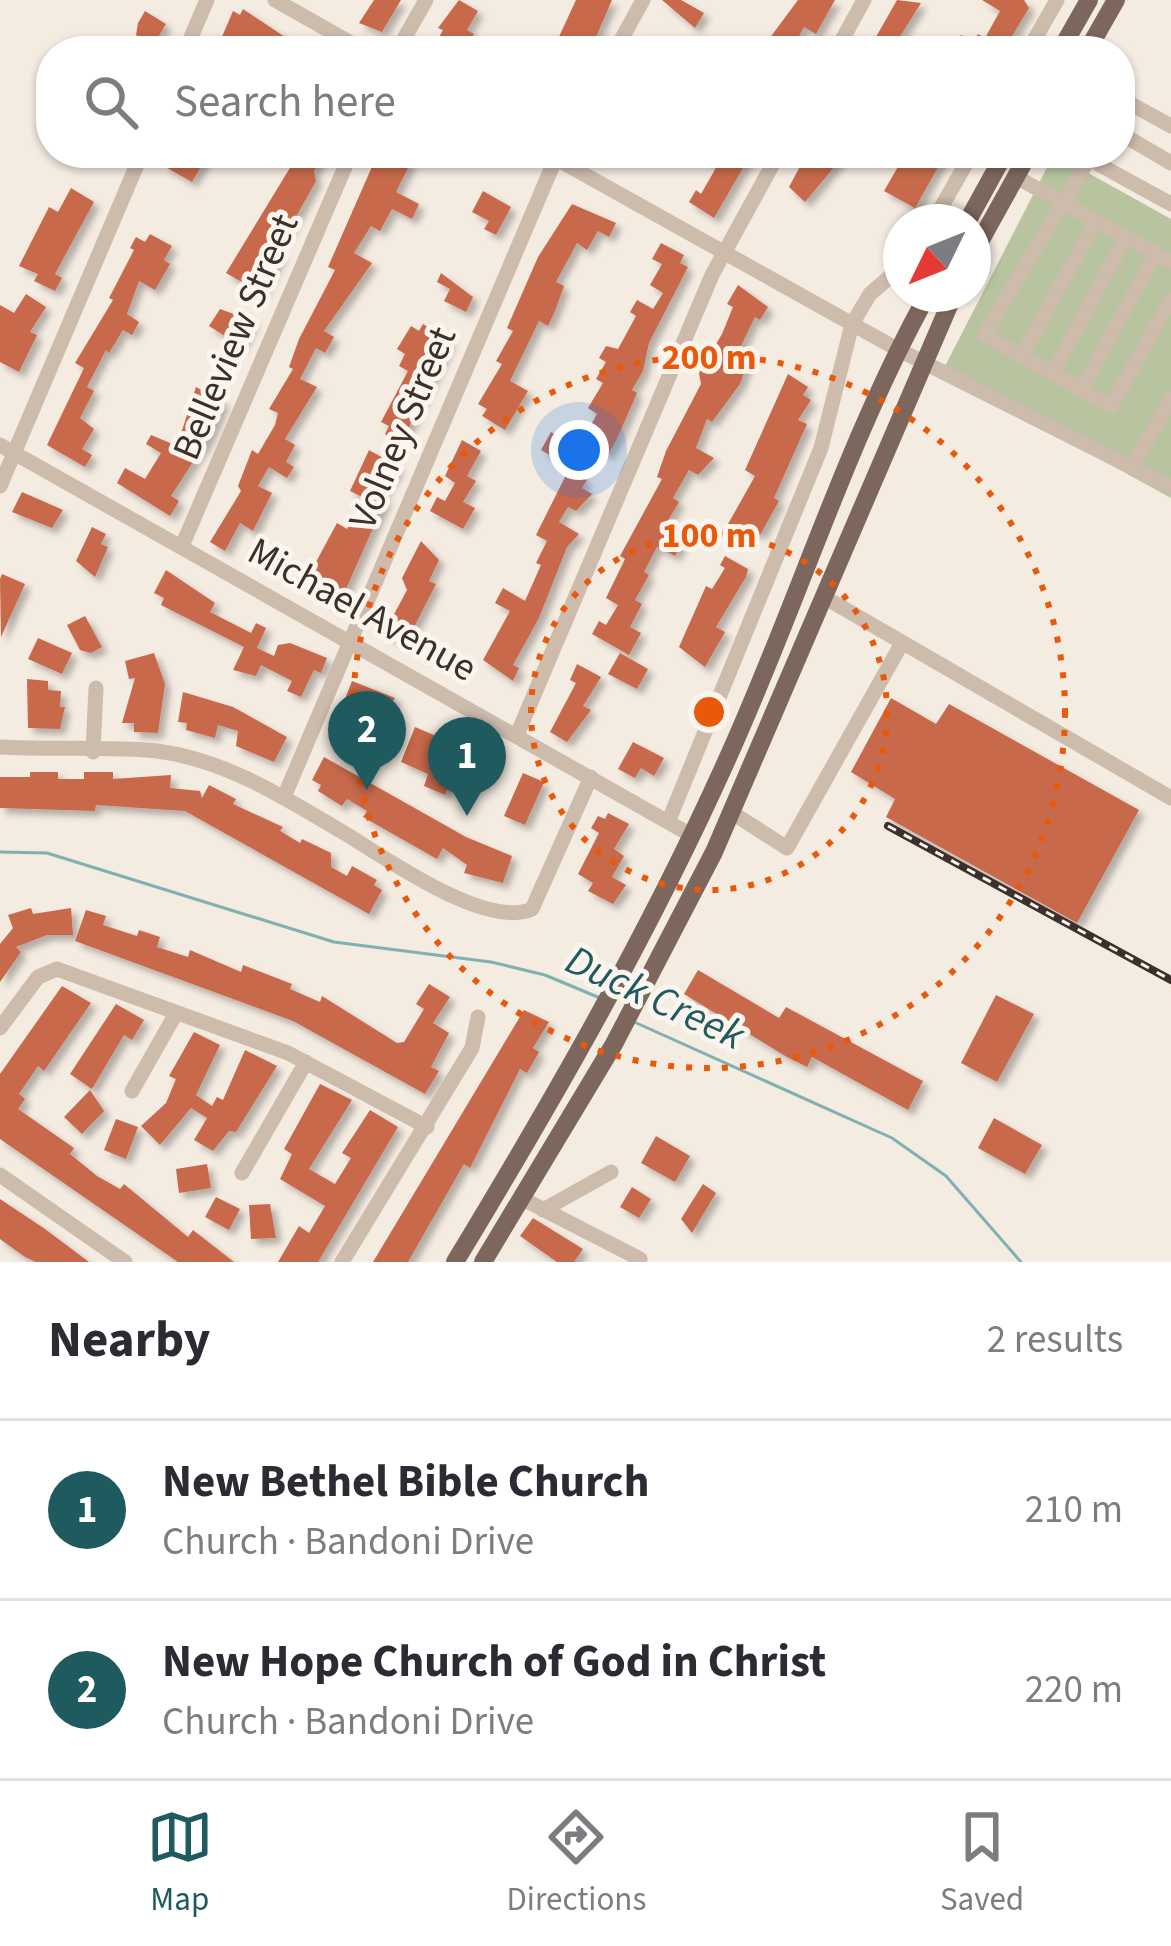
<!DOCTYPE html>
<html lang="en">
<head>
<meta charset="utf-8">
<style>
	:root { --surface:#fff; --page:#f7f7f7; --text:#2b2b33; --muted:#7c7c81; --line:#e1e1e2; --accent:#1f5a5e }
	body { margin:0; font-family:"Source Sans 3",sans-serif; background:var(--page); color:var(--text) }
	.compass { position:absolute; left:883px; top:204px; width:108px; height:108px; border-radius:50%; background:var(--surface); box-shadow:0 3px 9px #0004; rotate:227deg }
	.you { position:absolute; left:579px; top:450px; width:42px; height:42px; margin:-30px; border:9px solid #fff; border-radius:50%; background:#1a73e8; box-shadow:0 0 0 18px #1a73e833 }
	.badge { display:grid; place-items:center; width:78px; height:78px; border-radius:50%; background:var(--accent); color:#fff; font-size:39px; font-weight:700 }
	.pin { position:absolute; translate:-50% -99px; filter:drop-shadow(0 3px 6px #0008) }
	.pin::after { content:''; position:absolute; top:63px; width:42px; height:36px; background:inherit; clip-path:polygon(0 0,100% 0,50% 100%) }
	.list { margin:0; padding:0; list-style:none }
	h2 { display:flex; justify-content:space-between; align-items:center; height:156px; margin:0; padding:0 48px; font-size:51px }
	h2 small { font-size:39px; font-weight:400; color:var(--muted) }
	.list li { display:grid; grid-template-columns:78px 1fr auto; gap:36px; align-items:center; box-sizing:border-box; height:180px; padding:0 48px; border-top:3px solid var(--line) }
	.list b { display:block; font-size:45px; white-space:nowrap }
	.list p { margin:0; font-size:39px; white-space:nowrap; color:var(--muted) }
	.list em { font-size:39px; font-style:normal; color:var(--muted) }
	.icon { flex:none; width:66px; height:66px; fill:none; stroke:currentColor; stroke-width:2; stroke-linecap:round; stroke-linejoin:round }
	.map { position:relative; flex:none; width:1171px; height:1262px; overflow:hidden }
	.search { position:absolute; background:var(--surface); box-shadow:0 3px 9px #0004; left:36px; right:36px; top:36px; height:132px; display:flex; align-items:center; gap:30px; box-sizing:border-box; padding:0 42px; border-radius:48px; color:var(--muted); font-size:45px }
	.sheet { height:516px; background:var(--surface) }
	nav { display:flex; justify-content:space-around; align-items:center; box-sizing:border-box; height:168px; border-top:3px solid var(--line); background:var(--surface); font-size:33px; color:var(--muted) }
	nav a { display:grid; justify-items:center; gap:6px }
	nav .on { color:var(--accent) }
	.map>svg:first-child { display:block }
	.green { fill:#b8c4a0 }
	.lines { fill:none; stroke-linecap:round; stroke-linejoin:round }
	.stream { stroke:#7fb0b2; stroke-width:3 }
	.building { fill:#c8694b; filter:url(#shadow) }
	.minor { stroke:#cdbbac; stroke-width:15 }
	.major { stroke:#7d675c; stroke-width:18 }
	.rail-casing { stroke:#3b302b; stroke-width:8 }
	.rail { stroke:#fbf5ee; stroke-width:3; stroke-dasharray:9; stroke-linecap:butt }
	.ring { fill:none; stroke:#e8590c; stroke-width:6; stroke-dasharray:6 12 }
	.labels { text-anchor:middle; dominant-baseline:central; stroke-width:10; stroke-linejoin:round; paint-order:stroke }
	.street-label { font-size:39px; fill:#3b302b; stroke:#fbf5ee }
	.water-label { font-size:42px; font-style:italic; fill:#1f5a5e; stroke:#fbf5ee }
	.centre { fill:#e8590c; stroke:#fbf5ee; stroke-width:6 }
	.ring-label { font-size:36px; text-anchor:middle; font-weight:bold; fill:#e8590c; stroke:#fbf5ee; stroke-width:10; stroke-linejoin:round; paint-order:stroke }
</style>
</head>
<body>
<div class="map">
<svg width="1171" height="1262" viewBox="0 0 1171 1262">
	<defs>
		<filter id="shadow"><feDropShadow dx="5.5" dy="5.5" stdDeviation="3" flood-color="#0004"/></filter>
	</defs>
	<rect width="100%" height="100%" fill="#f4ebe1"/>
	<path class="green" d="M1054,154L1171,219V498L942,372Z"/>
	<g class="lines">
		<path class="stream" d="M0,852L47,853L334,942L491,962L545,975L600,998
			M632,1021L892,1138L946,1176L1021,1262"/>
	</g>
	<path class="building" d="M374,0H401L382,32L359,23Z
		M459,0L478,11L467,30L474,34L465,51L438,39L443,30L438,28Z
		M576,0H612L590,51L557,41Z
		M662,0H681L704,13L695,28Z
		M798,0H835L816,34L804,27L791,51H768L774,41L769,39Z
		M897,0L921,3L891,51H868Z
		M982,0H1024L1029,8L1003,51H952L961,35L974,42L978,34L985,38L1000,11Z
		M243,9L288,39L281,51L218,46L233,11L240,15Z
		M145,11L166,24L150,51H137L143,39L136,35L138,23Z
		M171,153H201L206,158L192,182L164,166Z
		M299,153L322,157L314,171L316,181L286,235L280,232L271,248L281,254L261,293L226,273Z
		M378,153H395L411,162L396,192L419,204L412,219L392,209L380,231L371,226L354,253L372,263L324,331L334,337L325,353L316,348L300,379L317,387L285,439L295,445L286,462L294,467L287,478L269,467L258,486L272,493L253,531L240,523L225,551L210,542L241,491L238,486L252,450L258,454L275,425L278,413L269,409L293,369L289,367L299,339L335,270L328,267Z
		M694,153L750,156L714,218L689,202L696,190L701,194L717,166Z
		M817,153H846L805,202L789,187L805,157L813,162Z
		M906,153H946L915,208L884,191Z
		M71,188L94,202L55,274L62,278L55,291L34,281L38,274L19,266L49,207L58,212Z
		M483,191L511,207L496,235L484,229L489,221L472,212Z
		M572,204L616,223L609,237L598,231L587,250L577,243L556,282L564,286L555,311L548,326L539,321L510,381L528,391L505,430L482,416L487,409L478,404L502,364L496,361L513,331L507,328L538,257Z
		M150,234L172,246L164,260L170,264L155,290L139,281L127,314L139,322L132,335L123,330L109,353L106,350L87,387L94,391L80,418L94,429L82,449L92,455L85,467L47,445L84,368L75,363L113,300L109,298L134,250L130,248L136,237L145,242Z
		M661,243L684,255L680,263L688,267L649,343L643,371L632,390L637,393L617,439L608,455L595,448L579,475L587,480L582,488L592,494L576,511L568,507L559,522L579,534L567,547L539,618L513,665L519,668L513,681L483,660L510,611L495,603L503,588L525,601L541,565L536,563L547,541L536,535L570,467L541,450L551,432L578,448L581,443L597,414L588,408L603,383L596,379L606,362L599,358L606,346L618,349L636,316L630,312L637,300L653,309L663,293L650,285L662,264L652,259Z
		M441,273L473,297L466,312L444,301L450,289L437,282Z
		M738,285L768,307L760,320L755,317L740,348L751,354L740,384L712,422L707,419L696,448L714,458L698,475L689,470L673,498L679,502L666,524L671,527L667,534L682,542L675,556L657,547L644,572L649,575L635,600L642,604L630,627L641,633L629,655L592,634L599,621L606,625L618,605L606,598L625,559L620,556L662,479L657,477L666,451L701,384L699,373L722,334L733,307L727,304Z
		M26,294L46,307L30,332L37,335L19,372L0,362V305L14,313Z
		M220,309L253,321L241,346L209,326Z
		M423,324L450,341L401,444L385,434L389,426L381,422L408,371L399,366L405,354L397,349L411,326L419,331Z
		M788,374L808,387L803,395L811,400L798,420L807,424L774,498L779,501L760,535L752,530L750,535L728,524L755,476L745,470Z
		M196,387L224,402L208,439L171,496L179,501L170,516L117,483L125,468L145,479L161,453L146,444L151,435L177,446Z
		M462,440L481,451L467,476L476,481L463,502L475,508L463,529L430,511L437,497L445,501L455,483L445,476Z
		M369,450L399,467L381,496L386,499L338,607L296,582L303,569L310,573L337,523L347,529L366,499L350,491Z
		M22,492L63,510L52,528L12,512Z
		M92,527L106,534L101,544L108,547L95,577L76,561Z
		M421,541L439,560L429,581L436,584L405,645L384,633L407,590L402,578Z
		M725,556L748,569L746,577L716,627L725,632L705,667L679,647L706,586L712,589L725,568L720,565Z
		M166,570L215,603L210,612L251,633L256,623L266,628L257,648L274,656L278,645L290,643L327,658L321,673L314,670L301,697L287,691L292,681L261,665L256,676L233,670L244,647L161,605L164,598L154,593Z
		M2,574L25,584L1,637L0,579Z
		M85,616L102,647L91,653L80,650L67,625Z
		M38,638L72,653L62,674L28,659Z
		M154,653L165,684L158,733L134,732V723H122L135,678L129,679L125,661Z
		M620,653L648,669L637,689L608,674Z
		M577,664L601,677L583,706L591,710L567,742L550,732L576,683L570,680Z
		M27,679L48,681V690L61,691L60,707H65L60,729L28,728Z
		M352,681L395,698L377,729L341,709Z
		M183,692L233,707L287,737L274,762L236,746L238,731L218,725L215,738L186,730L187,723L178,722Z
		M891,698L936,724L949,704L1139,810L1077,923L886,817L895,799L851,772Z
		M415,727L443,739L447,732L489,756L481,770L459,757L445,795L424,786L428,774L401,762Z
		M633,742L664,758L654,776L641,768L635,778L618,769Z
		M324,757L466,837L512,856L503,883L464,873L467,865L443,848L437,859L363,817L367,811L347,799L342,806L318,791L321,785L312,780Z
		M30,772H58V779H84V772H113V779L171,775L170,788L200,791L202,798L209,785L236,799L233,804L283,827L280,831L300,843L302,839L331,853V867L347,876L352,866L377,880L374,885L382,890L369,914L185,811L96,805L95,811L0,808V777H30Z
		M523,773L544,782L525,825L504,816Z
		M608,813L629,824L614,849L624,856L612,877L626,885L613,904L588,891L593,883L578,874L599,833L591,828L598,816L605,819Z
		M31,908L33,914L71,908L73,935H47L16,947L21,952L0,982V944L13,928L8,915Z
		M86,910L106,916L103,925L137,936L139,930L160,937L157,947L188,957L190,950L241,972L243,965L292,984L290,989L320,1002L322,996L397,1043L404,1042L424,1009L416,1004L429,984L450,997L433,1023L449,1033L431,1067L439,1071L425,1094L293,1021L75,941Z
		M698,970L779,1018L786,1007L923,1081L908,1110L812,1057L807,1067L787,1057L684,994Z
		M62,986L91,1003L44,1071L38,1066L19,1094L25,1099L18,1109L74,1148L70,1154L97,1176L120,1189L124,1184L188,1237L193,1230L234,1262H178L0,1139V1074Z
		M996,995L1034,1014L997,1082L961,1063Z
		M116,1004L144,1020L132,1040L124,1035L92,1089L70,1074Z
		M524,1010L549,1022L533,1048L539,1052L527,1073L520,1069L470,1168L464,1164L408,1262H373Z
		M194,1032L220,1045L196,1095L212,1106L217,1097L223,1100L245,1050L277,1066L236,1132L229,1131L213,1151L194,1140L207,1118L191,1108L160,1145L141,1126L166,1103L176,1079L169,1076Z
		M320,1084L352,1100L309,1169L335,1184L351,1158L342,1153L370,1110L398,1127L318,1262H278L299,1226L309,1233L325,1206L280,1179L292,1154L284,1149Z
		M90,1090L104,1111L82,1134L64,1117Z
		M994,1118L1042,1145L1025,1174L978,1148Z
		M116,1119L138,1127L126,1159L104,1150Z
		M656,1136L690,1156L675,1182L641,1163Z
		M207,1164L211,1188L179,1193L176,1169Z
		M703,1184L716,1193L692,1233L681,1219Z
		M632,1187L651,1199L639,1218L620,1207Z
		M216,1197L240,1209L229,1230L205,1217Z
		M0,1199L45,1229L89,1262H36L25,1257L0,1239Z
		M270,1204L276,1238L251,1239L249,1205Z
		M533,1218L583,1249L574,1262H557L520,1236Z"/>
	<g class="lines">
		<path class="minor" d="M275,0L365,51
			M185,51L207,0
			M397,51L426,0
			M615,51L643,0
			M836,51L864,0
			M1028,51L1057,0
			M1120,98L1171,126
			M1120,133L1171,163
			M546,153L897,349L1171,487
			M1091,154L1089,159L1171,204
			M1089,159L984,335L1111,406L1171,300
			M1016,177L1171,262
			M933,222L972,153
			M1021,357L1096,221
			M1052,374L1126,237
			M1081,390L1156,253
			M0,445L691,835
			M1132,467L1171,399
			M0,486L142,153
			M182,546L351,153
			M824,597L1171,798
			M517,735L712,275L779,153
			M0,747C49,750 111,746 157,751C226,760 283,797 341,831C383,856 485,930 532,909L591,777
			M93,752L96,688
			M284,797L558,153
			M731,812L787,848L902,643
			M669,820L821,448L852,324L870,294L901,267
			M0,1028L38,977L57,969L288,1053L427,1127
			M132,1091L175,1015
			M242,1173L306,1062
			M0,1175L125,1262
			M521,1198L640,1259
			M543,1210L611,1172
			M342,1262L472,1048L478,1017"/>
		<path class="major" d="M1060,51L1089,0
			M1087,51L1116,0
			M967,222L1005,153
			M973,254L1029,153
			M455,1262C553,1100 647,937 725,764C796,609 845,444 928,294
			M483,1262L614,1044L714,852L954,294"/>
		<g class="rail-casing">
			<path id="rail" d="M888,826L1171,980"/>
		</g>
		<use href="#rail" class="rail"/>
	</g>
	<g class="ring">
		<circle cx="709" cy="712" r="178"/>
		<circle cx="709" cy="712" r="356"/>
	</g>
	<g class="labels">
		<g class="street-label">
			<text transform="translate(236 337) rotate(-67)">Belleview Street</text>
			<text transform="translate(403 428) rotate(-67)">Volney Street</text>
			<text transform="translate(362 610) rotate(29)">Michael Avenue</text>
		</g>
		<g class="water-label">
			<text transform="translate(655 998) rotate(25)">Duck Creek</text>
		</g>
	</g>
	<circle cx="709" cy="712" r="18" class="centre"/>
	<g class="ring-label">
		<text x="709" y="369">200 m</text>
		<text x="709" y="547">100 m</text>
	</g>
</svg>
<svg class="compass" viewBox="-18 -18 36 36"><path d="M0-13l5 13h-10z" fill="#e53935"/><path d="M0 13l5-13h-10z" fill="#7c7c81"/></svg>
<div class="you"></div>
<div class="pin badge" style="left:467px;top:816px">1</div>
<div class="pin badge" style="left:367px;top:790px">2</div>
<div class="search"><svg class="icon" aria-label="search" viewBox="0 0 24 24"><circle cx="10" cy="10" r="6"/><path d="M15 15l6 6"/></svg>Search here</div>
</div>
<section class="sheet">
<h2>Nearby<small>2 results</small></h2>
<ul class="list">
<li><span class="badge">1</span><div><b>New Bethel Bible Church</b><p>Church · Bandoni Drive</p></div><em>210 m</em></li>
<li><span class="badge">2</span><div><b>New Hope Church of God in Christ</b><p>Church · Bandoni Drive</p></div><em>220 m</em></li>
</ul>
</section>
<nav>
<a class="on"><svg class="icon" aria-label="map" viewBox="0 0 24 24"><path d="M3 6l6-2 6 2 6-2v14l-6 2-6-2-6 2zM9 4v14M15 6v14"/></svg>Map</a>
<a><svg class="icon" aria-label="directions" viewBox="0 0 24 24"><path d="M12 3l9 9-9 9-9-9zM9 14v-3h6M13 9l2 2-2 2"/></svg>Directions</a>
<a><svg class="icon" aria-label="saved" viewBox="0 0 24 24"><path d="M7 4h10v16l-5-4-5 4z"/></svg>Saved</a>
</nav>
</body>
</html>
